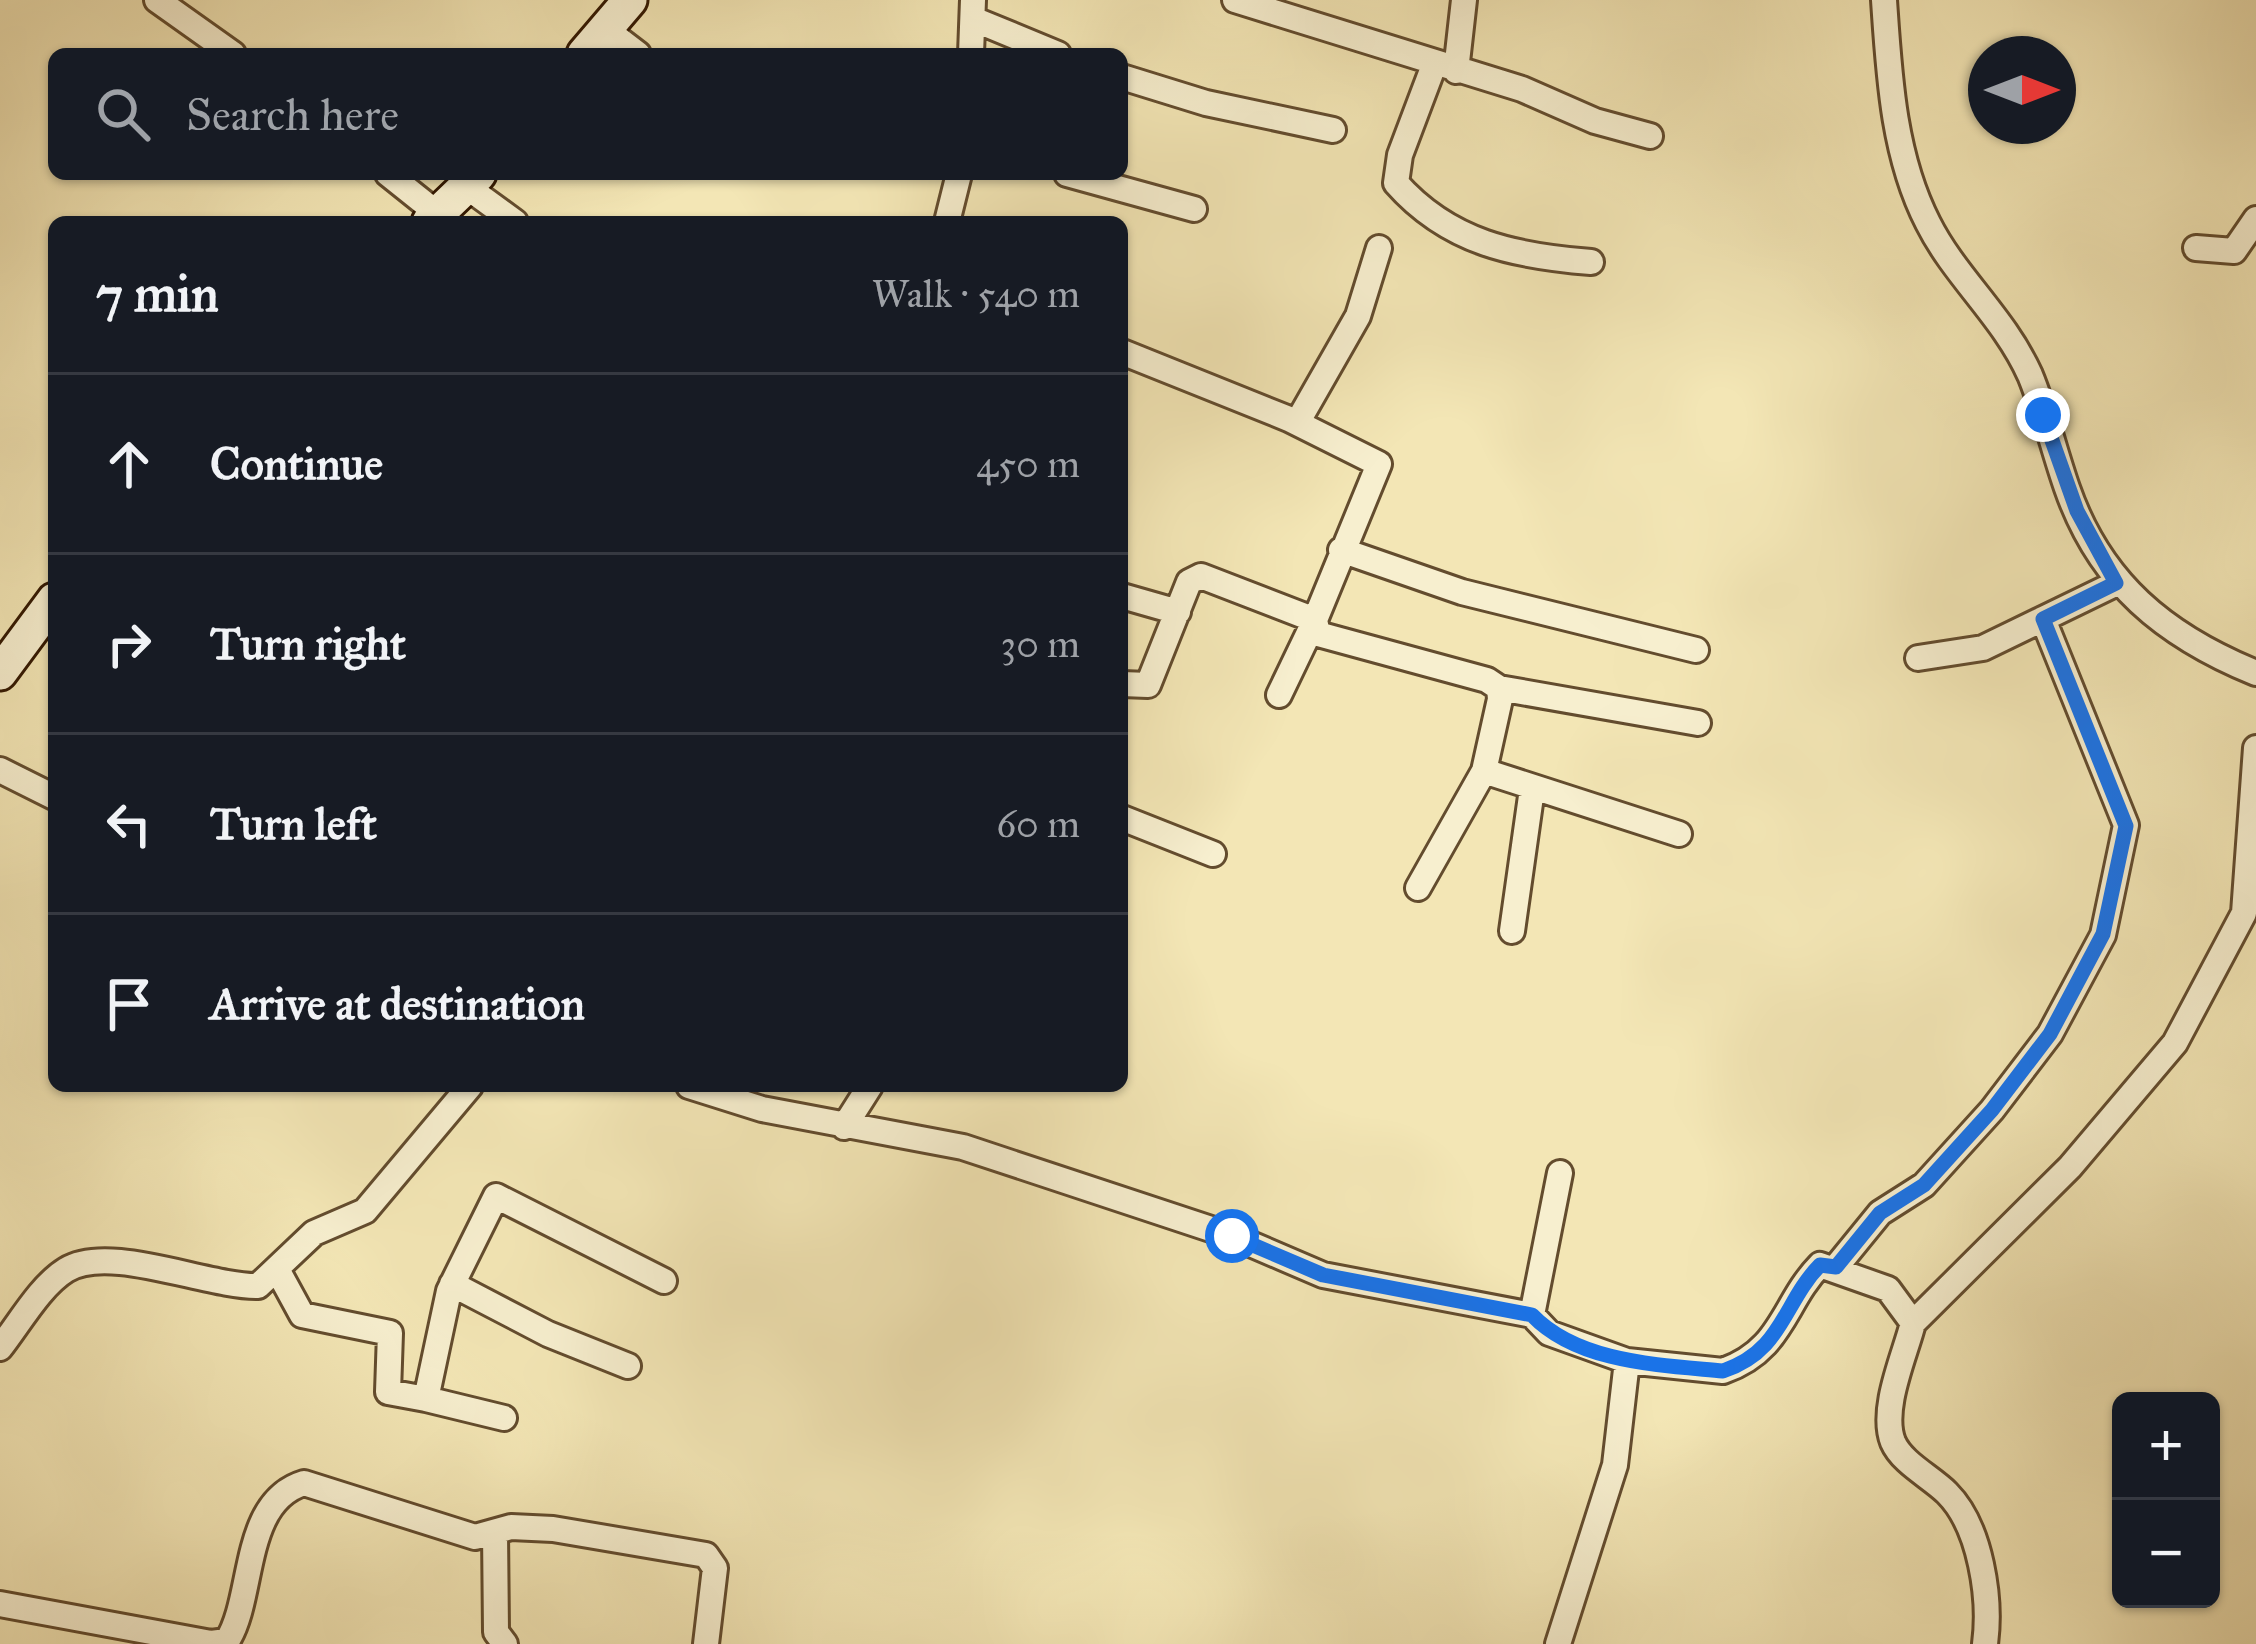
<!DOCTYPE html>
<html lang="en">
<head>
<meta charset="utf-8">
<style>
	:root { --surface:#171b24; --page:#242831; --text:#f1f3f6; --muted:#9ea1a6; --line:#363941 }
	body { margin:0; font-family:"IM FELL Great Primer",serif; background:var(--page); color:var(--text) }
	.controls { position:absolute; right:36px; bottom:36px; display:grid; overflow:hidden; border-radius:18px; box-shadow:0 3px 9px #0004 }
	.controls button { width:108px; height:108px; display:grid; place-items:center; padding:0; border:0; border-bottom:3px solid var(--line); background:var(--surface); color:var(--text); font:60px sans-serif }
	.compass { position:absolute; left:1968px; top:36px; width:108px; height:108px; border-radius:50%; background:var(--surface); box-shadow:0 3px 9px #0004; rotate:90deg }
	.stop { position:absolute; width:36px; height:36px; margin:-27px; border:9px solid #1a73e8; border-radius:50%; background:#fff }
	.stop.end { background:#1a73e8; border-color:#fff; box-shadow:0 3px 12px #0008 }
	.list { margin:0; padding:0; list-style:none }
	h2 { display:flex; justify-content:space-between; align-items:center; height:156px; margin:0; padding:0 48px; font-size:51px }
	h2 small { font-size:39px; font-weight:400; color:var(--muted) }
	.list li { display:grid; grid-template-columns:78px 1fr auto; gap:36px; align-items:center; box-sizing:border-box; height:180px; padding:0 48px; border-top:3px solid var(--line) }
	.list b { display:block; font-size:45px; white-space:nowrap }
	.list em { font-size:39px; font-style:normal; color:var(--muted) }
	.icon { flex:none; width:66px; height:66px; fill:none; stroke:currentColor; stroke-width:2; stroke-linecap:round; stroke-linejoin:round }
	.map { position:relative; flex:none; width:2256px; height:1644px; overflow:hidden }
	.search { position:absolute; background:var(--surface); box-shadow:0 3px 9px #0004; left:48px; top:48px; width:1080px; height:132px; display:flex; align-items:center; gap:30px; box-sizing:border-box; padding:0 42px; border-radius:18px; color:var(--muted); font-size:45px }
	.panel { position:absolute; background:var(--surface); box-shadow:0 3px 9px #0004; left:48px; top:216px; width:1080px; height:876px; border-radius:18px }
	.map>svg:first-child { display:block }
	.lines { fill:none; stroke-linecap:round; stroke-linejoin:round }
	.minor-casing { stroke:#634c2e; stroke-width:30 }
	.secondary-casing { stroke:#331801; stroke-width:39 }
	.minor { stroke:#f7efcf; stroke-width:24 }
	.secondary { stroke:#f7efcf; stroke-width:33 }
	.route { stroke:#1a73e8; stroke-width:15 }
</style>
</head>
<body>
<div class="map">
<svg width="2256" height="1644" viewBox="0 0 2256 1644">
	<rect width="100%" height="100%" fill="#f3e6b5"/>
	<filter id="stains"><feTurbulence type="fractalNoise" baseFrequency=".00167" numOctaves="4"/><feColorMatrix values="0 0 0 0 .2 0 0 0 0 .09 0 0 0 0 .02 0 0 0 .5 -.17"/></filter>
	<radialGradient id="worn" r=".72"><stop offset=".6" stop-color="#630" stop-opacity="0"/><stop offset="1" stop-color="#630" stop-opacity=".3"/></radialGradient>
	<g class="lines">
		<g class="minor-casing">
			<path id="minor" d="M157,0L233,54
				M1235,0L1522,89L1595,121L1650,136
				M1884,0C1889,74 1893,155 1928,223C1955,277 2004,317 2030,375C2045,411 2054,451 2067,488C2100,583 2165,636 2256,673
				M973,19L1058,54
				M604,28L638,54
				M971,54L973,0
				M1434,65L1400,155L1396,183C1449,243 1515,256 1591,262
				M1456,71L1464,0
				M1122,77L1206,103L1333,130
				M388,174L438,214
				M1067,174L1194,209
				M467,187L515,222
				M947,222L959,174
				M2196,248L2234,251L2256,219
				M1122,352L1289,419L1379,464L1315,620L1318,634L1487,680L1499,688L1500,699L1484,771L1679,834
				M1297,423L1358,316L1379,248
				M1341,550L1462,592L1696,650
				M1122,596L1178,612
				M1918,658L1983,648L2117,583
				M1122,684L1148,685L1189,582L1201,576L1315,620L1279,695
				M1499,688L1698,723
				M0,770L54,797
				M1122,818L1213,854
				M1418,888L1484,771
				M1512,931L1532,789
				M689,1086L762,1109L963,1147L1232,1236L1323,1275L1532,1315
				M844,1127L870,1086
				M1560,1173L1532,1315L1549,1333L1627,1361
				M1836,1267L1880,1213L1924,1185L1992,1110L2050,1034L2103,935L2126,825L2043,619
				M278,1271L302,1315L390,1333L388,1392L426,1399L449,1291L496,1196L664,1281
				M452,1284L548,1334L628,1366
				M1913,1323L2070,1167L2175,1043L2244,913L2256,748
				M0,1348C19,1324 40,1286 66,1270C109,1243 208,1287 258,1286L314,1233L365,1211L470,1086
				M426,1399L504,1418
				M495,1532L496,1632L505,1644
				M0,1604L211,1643L227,1641C255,1598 241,1502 304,1483L475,1537L511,1527L553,1529L706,1555L715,1568L706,1644
				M1558,1644L1615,1465L1627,1361L1723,1371C1783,1350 1783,1303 1820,1265L1888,1289L1913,1323C1905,1355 1880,1409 1893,1442C1902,1463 1931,1477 1947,1493C1981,1527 1991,1599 1985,1644"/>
		</g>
		<g class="secondary-casing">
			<path id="secondary" d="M584,54L630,0
				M429,222L479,174
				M0,673L54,600"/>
		</g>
		<use href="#minor" class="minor"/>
		<use href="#secondary" class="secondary"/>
	</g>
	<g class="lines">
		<path class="route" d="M1232,1236L1323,1275L1532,1315C1578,1363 1660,1365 1723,1371C1783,1351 1783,1303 1820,1265L1836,1267L1880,1213L1924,1185L1992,1110L2050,1034L2103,934L2126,826L2043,619L2116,583L2077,511L2043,415"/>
	</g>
	<rect width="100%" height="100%" filter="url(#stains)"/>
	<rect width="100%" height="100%" fill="url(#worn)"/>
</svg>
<div class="controls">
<button>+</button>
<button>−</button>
</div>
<svg class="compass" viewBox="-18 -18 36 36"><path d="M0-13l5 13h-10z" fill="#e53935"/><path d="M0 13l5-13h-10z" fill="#9ea1a6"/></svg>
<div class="stop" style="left:1232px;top:1236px"></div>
<div class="stop end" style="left:2043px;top:415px"></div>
<div class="search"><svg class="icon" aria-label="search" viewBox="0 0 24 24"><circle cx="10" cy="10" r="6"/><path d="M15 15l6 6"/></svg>Search here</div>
<section class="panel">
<h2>7 min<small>Walk · 540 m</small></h2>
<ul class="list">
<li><svg class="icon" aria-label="ahead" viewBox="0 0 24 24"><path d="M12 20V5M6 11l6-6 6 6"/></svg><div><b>Continue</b></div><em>450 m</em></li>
<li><svg class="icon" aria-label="right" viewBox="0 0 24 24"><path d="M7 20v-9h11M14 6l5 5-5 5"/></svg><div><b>Turn right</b></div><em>30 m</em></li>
<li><svg class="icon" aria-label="left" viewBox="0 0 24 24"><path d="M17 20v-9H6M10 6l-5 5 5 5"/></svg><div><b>Turn left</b></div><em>60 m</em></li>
<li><svg class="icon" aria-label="arrive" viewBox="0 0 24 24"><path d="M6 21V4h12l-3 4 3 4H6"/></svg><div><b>Arrive at destination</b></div></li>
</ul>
</section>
</div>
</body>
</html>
